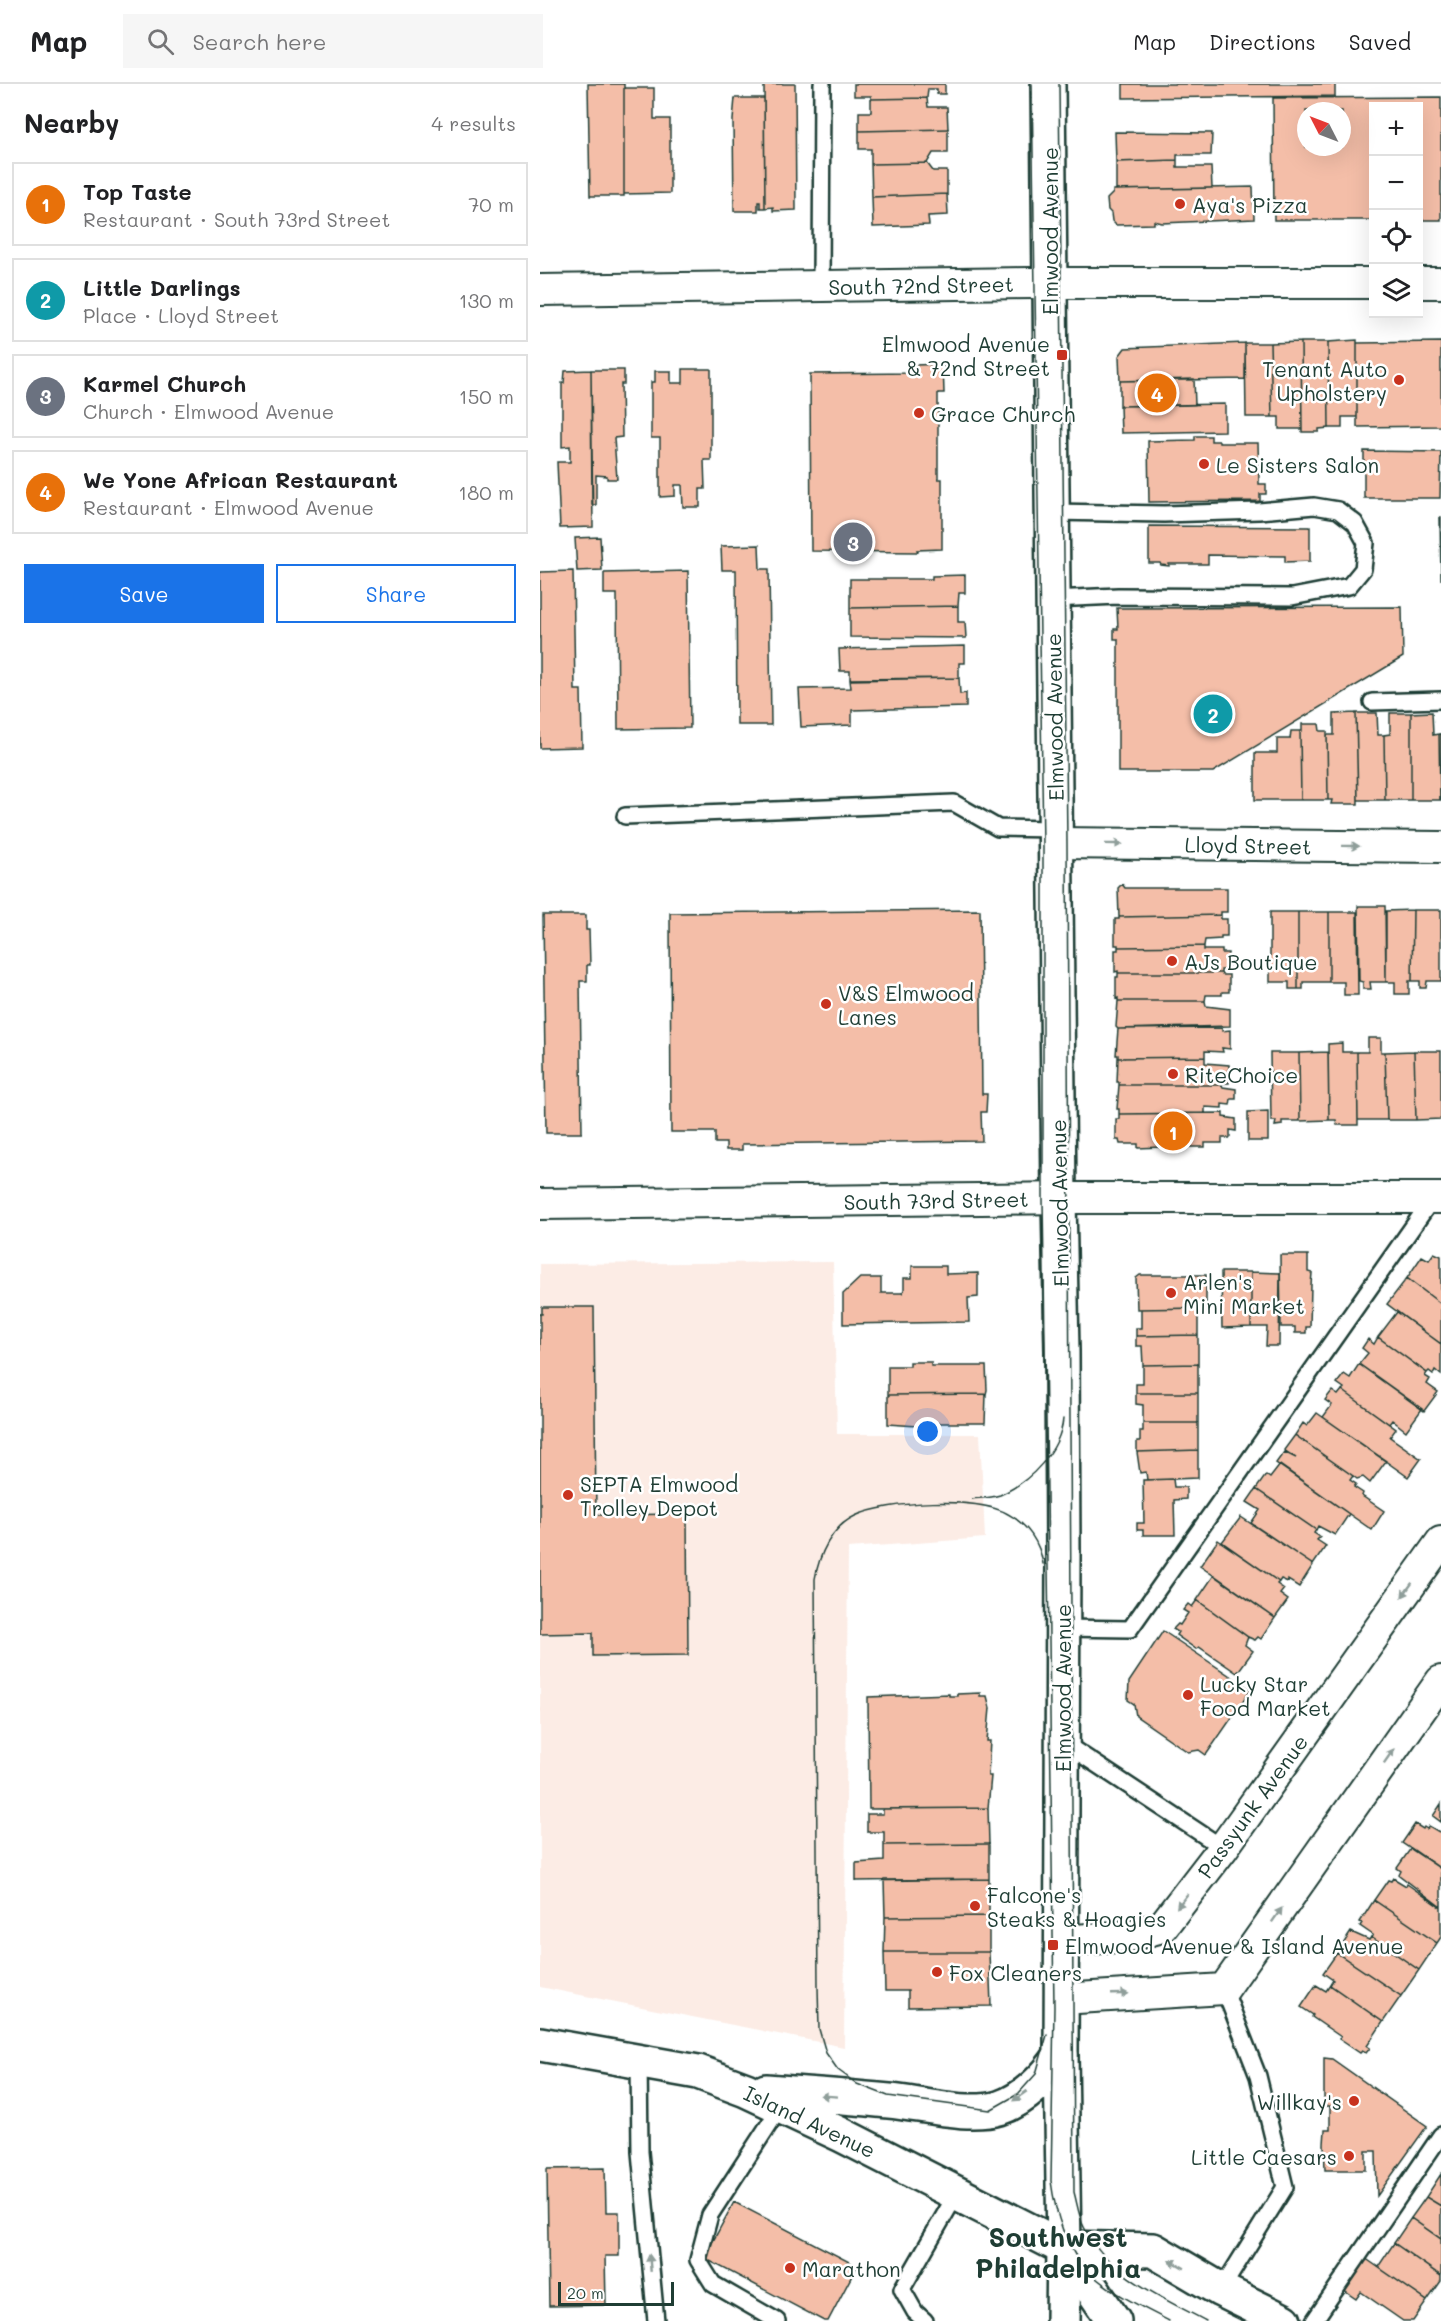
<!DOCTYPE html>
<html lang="en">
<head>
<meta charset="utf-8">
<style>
	:root { --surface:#fff; --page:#f6f6f6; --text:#202124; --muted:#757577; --line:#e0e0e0; --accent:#1a73e8 }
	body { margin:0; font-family:Mali,sans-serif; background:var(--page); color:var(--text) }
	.controls { position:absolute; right:18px; top:18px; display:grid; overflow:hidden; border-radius:0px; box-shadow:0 6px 24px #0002 }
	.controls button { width:54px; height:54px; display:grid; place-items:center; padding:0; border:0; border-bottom:2px solid var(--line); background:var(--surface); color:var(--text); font:30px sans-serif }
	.compass { position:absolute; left:757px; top:18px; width:54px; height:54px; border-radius:50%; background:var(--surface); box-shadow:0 6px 24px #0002; rotate:312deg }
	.scale { position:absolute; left:18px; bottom:15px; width:116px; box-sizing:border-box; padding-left:6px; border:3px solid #1f3d34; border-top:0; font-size:16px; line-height:21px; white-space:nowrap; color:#1f3d34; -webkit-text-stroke:4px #fff; paint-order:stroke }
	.you { position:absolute; left:388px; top:1348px; width:21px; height:21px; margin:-15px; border:4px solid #fff; border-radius:50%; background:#1a73e8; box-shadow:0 0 0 9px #1a73e833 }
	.badge { display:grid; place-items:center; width:39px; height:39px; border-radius:50%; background:var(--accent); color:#fff; font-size:20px; font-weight:700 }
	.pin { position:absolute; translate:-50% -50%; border:3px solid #fff; box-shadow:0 2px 6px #0006 }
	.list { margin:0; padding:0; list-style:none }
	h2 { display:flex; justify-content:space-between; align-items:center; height:78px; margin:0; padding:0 24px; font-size:26px }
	h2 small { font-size:20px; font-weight:400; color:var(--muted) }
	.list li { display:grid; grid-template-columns:39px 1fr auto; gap:18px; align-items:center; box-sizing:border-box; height:84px; margin:0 12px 12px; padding:0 12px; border:2px solid var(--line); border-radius:0px }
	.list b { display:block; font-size:22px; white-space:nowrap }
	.list p { margin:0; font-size:20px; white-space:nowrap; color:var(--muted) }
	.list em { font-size:20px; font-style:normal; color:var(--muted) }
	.actions { display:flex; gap:12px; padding:18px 24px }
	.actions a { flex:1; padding:14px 0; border:2px solid var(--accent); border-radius:0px; text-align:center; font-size:21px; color:var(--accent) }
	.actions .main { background:var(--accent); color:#fff }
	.icon { flex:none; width:33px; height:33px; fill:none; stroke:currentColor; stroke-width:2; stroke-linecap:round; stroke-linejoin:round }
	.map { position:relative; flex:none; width:901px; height:2237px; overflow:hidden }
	header { display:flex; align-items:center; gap:36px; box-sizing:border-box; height:84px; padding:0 30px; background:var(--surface); border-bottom:2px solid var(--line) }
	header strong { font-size:28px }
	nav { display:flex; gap:33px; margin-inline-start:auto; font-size:21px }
	.search { width:420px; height:54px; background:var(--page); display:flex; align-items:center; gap:15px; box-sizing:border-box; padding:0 21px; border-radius:0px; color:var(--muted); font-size:22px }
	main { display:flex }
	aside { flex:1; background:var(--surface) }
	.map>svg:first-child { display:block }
	.built { fill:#fcece5 }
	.building { fill:#f4bea8; stroke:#1f3d34; stroke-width:1.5; fill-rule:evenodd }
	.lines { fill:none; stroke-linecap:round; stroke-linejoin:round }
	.lane-casing { stroke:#1f3d34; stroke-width:20 }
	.street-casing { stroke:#1f3d34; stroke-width:34 }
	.secondary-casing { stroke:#1f3d34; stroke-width:38 }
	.primary-casing { stroke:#1f3d34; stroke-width:38 }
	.lane { stroke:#fff; stroke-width:15 }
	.street { stroke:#fff; stroke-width:30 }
	.secondary { stroke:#fff; stroke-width:33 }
	.primary { stroke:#fff; stroke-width:33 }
	.tram { stroke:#1f3d34; stroke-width:1.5 }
	.oneway { fill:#8f9e9a }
	.poi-dot { fill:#c8321e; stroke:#fff; stroke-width:2 }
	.labels { text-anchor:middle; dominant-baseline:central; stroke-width:5; stroke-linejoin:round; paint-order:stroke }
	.poi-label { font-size:21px; fill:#1f3d34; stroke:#fff; text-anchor:start }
	.street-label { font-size:21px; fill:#1f3d34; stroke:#fff }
	.district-label { font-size:27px; font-weight:bold; fill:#1f3d34; stroke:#fff }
</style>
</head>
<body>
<header>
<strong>Map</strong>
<div class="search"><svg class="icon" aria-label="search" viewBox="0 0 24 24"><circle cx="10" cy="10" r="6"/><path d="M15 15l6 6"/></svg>Search here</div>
<nav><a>Map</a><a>Directions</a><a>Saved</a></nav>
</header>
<main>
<aside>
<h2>Nearby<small>4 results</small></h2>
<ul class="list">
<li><span class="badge" style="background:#e8710a">1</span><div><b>Top Taste</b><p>Restaurant · South 73rd Street</p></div><em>70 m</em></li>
<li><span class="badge" style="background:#0f9aa8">2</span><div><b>Little Darlings</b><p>Place · Lloyd Street</p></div><em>130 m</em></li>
<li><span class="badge" style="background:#6b7280">3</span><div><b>Karmel Church</b><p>Church · Elmwood Avenue</p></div><em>150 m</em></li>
<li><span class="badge" style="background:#e8710a">4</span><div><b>We Yone African Restaurant</b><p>Restaurant · Elmwood Avenue</p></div><em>180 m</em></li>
</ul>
<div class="actions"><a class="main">Save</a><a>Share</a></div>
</aside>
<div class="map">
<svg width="901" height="2237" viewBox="0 0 901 2237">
	<rect width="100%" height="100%" fill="#fff"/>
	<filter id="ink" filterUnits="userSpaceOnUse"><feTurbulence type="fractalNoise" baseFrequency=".0167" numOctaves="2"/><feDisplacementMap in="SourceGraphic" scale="12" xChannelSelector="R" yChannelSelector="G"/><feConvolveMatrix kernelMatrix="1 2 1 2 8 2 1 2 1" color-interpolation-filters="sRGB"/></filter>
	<g filter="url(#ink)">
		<path class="built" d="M293,1178L297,1350H440L445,1454L308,1464L304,1963L0,1903V1180Z"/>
		<path class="building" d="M48,0H84V112H50Z
			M224,0H255L256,126L233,127V123L225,124Z
			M314,0H405V10H397V5H388L387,14L331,15V12H314Z
			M583,0H795V12L583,14Z
			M84,4H114V35H130V109L84,110Z
			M901,13V136H878V22H834V136H734L733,14ZM766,27H802V63H766Z
			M195,14H224L225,124H220V118H218V127H194L193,36Z
			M387,14L388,23H407L408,45L319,47V28H331V15Z
			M408,45V69H393L387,79L331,80V65H319V47Z
			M575,48L672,49L671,71H637V76L576,78Z
			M637,76V83H671L672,104L576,106V78Z
			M387,79L393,87H407V110L332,113L331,80Z
			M713,103L714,135L622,139L614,137V140L576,141L572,137L571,129L568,126L567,115L573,109V106Z
			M407,110L408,131L388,132L389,141L333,143L332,113Z
			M817,256V333H802V344H789L788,258Z
			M761,258L762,345H739V333H732L730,259Z
			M761,258H788L789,344L779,345V348H762Z
			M901,258V342L817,343V259Z
			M705,259V295L580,297L579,272L585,264Z
			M705,259H730L732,333H706Z
			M403,280L404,309H398V395H402V465L377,466L378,468L271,467L270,290L375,289V281Z
			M143,285H171V376H164L165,405H160V423H143L142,401H135V412L120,413V354H111V298H115V287H131V299H143Z
			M51,286L53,443L20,444L17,378H30V362L22,363V299H24L25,287Z
			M51,286H84V300H81L82,353L74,354L77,395H67V392L56,391V421H52Z
			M654,295L655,321L580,322V297Z
			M685,320V347L581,349L580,322Z
			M655,352H671V357H679V359H718L719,400H726V410H720V417L609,418L608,357L655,356Z
			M824,367L901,368L900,414H824Z
			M900,433H901V496Z
			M609,442L770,443V477L745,478V472L668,471V480H629V482L621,481L620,479H609Z
			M60,453L62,486L37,487L35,454Z
			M219,461L220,485H229L231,641H197L196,486H182L181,462Z
			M33,487L35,606H41L42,663L0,664V488Z
			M148,487L150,644L78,645L77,510H64V489Z
			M425,491V509H419L418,522L310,524V495H392V492Z
			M418,522V538H425L426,554L310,553V524Z
			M862,523L863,573L673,688H578V555H574V545H578L577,524Z
			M425,562V579H419V594L310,595V587H300L299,565Z
			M419,594L420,610L426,609V623L312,626V641L261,643L259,605L311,604L310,596Z
			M892,628L893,651L899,650L900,716H871V629Z
			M816,629H837L838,651H844L845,716H818Z
			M816,629L818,720H791L792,716H788L787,651H794V630Z
			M850,629H871V716H845L844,651L850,650Z
			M762,640H779L780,647H787L788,716H761L760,647H762Z
			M751,647H760L761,716H715V669H737V655H750Z
			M899,650H901V716H900Z
			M582,800L585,804H687V828H681V831L579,833L578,804Z
			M818,822H845L846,898H830L831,905H823V898L819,897Z
			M440,826L442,1010H447L446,1028H441L442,1057L202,1060V1066H186V1059H175V1048H131L130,829Z
			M873,826H901V897H887L886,904H880V897H872Z
			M873,826L872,897H869V910H855V898H846V827Z
			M730,828H758V905H749V898H730Z
			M758,828H789V898H763V905H758Z
			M789,828H817L818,911H804V898H789Z
			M3,831H46V846H49L50,881H47V897H40L42,1049H6Z
			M681,831V835H687V852H681V855L665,856L664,862L578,863V861H575V835H579V833Z
			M664,862V866H682V869H688V886H681V889H578V887L575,888V866H578V863Z
			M578,889H681L682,891H689V908H682V911H666L665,917H578V914L576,915V893H578Z
			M578,917H665L666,922L690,925V942L578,945L576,943Z
			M682,944V947L690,946V965L682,964L683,968L665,967V973L578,974V971H576L578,945Z
			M828,954H841V968H845L847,1036H818L817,968H828Z
			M802,959V968H817L818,1041H797L796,1036H789L788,960Z
			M874,967L876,1036H847L845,968Z
			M874,967H901V1035L876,1036Z
			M788,968L789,1036L760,1037L759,969Z
			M730,969H759L760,1037H742V1041L735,1042L736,1037H731Z
			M665,973V979L689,981V999H682V1001H579V998H577L578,974Z
			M579,1001H682L683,1003L696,1005V1015H691L690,1021L682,1020V1024L665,1023V1029L579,1030V1025H577Z
			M728,1027V1057H708V1028Z
			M683,1029V1033L696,1035V1047L690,1046V1054H682V1059H665V1063H645V1059L621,1060V1063L598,1064V1060H580L579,1056H576V1035H579V1030Z
			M894,1169L901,1172V1220L867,1194L882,1172L889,1176Z
			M740,1171H768V1188L772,1189L771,1201L770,1243H766V1249H755V1243H741Z
			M372,1182H406V1190L438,1189V1213L428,1214L429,1238L303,1240V1210L320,1194H341V1209H362L364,1206V1194H372Z
			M681,1188H711V1243L682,1244Z
			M711,1188L740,1189L739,1262H726L727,1243H711Z
			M600,1191H666V1224L597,1225L596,1194Z
			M867,1194L901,1220V1260L847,1220Z
			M2,1223H54L56,1431L147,1430L148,1571L53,1572V1549L0,1550V1230H2Z
			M658,1224V1251L596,1252V1244H601V1225Z
			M857,1228L901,1260V1291L895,1286L893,1290L889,1287L887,1289L838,1253Z
			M658,1251V1280L603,1281L602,1262H596V1252Z
			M838,1253L887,1289L885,1292L890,1295L887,1300L898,1308L884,1327L819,1280L828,1269L822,1264L828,1255L834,1260Z
			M370,1278H391V1282H446L447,1306L446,1310L348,1311V1282H370Z
			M658,1280V1309H596V1300H603V1281Z
			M819,1280L882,1325L866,1347L852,1336L849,1340L802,1306L804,1304L797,1299L804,1290L810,1294Z
			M802,1306L856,1345L850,1353L881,1375L868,1393L783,1333L792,1321L785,1316L792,1307L798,1311Z
			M596,1309H658V1339H603V1321L596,1320Z
			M446,1310L445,1339H391V1343L348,1340V1311Z
			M777,1329L846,1377L830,1399L823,1393L817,1395L813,1392L755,1351L763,1339L767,1342Z
			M603,1339H658V1366L597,1368V1357H600V1347H603Z
			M755,1351L813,1392L810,1396L816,1400L814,1403L823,1409L822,1412L844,1427L832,1446L736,1379L744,1368L756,1374L744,1366Z
			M658,1366V1394L607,1396L606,1388L600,1389L597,1368Z
			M740,1381L809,1430L795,1451L778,1442L776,1446L716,1405L726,1391L730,1394Z
			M633,1395L634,1403H646V1415L634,1416L635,1451H603V1446H597V1439H604L603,1396Z
			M716,1405L776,1446L774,1449L780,1453L777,1456L786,1462L773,1481L711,1439L720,1426L707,1418Z
			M701,1433L773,1481L759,1503L748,1496V1498L741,1495L739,1498L682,1458Z
			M678,1456L739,1498L737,1500L744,1505L740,1510L748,1516L735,1534L660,1482Z
			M674,1491L735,1534L721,1555L718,1553L715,1556L708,1553L657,1516Z
			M657,1516L708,1553L705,1561L713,1567L697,1589L659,1563L656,1565L636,1551L638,1548L633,1545L638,1540L640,1541L648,1529L643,1526L648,1520L652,1523Z
			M623,1547L711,1606L666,1671L659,1666L648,1668L596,1632L594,1620L588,1616L589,1598Z
			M440,1609V1612H447L450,1624L447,1657H450L448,1692H451L448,1724L329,1725L328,1613L409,1610V1612H417V1610Z
			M901,1720V1738L893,1732Z
			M448,1724L449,1760L344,1761V1748H327V1730H343V1725Z
			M875,1740L883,1745L884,1743L887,1745L889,1742L901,1749V1785L862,1759Z
			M449,1760V1795L316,1797V1779L344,1777V1761Z
			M871,1764L901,1785V1823L859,1791L861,1787L857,1784Z
			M853,1794L866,1802L867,1800L901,1824V1853L897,1859L834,1816L848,1796L851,1797Z
			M449,1795V1832L345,1833L344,1796Z
			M834,1816L897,1859L879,1886L831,1853L833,1851L820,1842L822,1839L820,1838Z
			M449,1832V1868H344L345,1833Z
			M811,1848L829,1856L831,1853L879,1886L861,1912L797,1869Z
			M344,1868H449L451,1922L368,1923V1907H345Z
			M797,1869L861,1912L843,1938L790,1901L793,1896L783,1889Z
			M776,1901L786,1907L790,1901L843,1938L827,1962L830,1964L826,1969L822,1967L820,1969L799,1955L801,1953L772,1933L773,1931L761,1923Z
			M784,1974L792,1975L887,2042L837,2112L836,2067H826V2086H785L784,2060L785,2046H790V2022H784Z
			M65,2084L66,2128H79V2172H65L66,2221L9,2222L7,2085Z
			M901,2090V2122L886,2113Z
			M886,2113L901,2122V2155L871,2134Z
			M194,2118L317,2182L288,2237H284L164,2174Z
			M871,2134L901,2155V2192L854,2159Z
			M854,2159L901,2192V2197L887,2217L838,2183Z
			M822,2172L887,2217L873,2237H863L821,2208L816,2215L800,2204Z"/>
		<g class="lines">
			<g class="lane-casing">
				<path id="lane" d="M281,202L282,0
					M512,428L624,430L719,427L774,422L798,426L815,439L826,459L823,485L809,502L752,513L578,512L513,515
					M832,618L901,616
					M85,732L414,719L458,744L516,745
					M521,1544L590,1545L893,1114
					M521,1657L683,1764
					M99,1977L100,2068L116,2237
					M681,2206L745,2103L718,1992L684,1905
					M237,2237L173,2200L158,2176L170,2131L241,2022
					M385,2237L375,2228L362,2205L417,2109
					M774,2237L901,2051"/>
			</g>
			<g class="street-casing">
				<path id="street" d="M878,199H901
					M0,206L493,199H834
					M515,759L901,763
					M0,1120L528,1114H901
					M522,1857L589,1852L622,1843L683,1764L901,1458
					M521,1915L684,1905L901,1597"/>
			</g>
			<g class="secondary-casing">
				<path id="secondary" d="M508,0L519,1115L522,1267L523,1470L521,1971L524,2164L523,2237"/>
			</g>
			<g class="primary-casing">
				<path id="primary" d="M0,1960L158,1988L206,2006L302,2051L524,2164L613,2166L681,2206L744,2237
					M226,2007C267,2010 308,2013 349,2017C382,2020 428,2033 459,2024C484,2016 507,1993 521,1971
					M524,2164L574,2237"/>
			</g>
			<use href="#lane" class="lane"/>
			<use href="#street" class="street"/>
			<use href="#secondary" class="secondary"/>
			<use href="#primary" class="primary"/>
			<path class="tram" d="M492,0L503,763V1115L514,1923L511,2097C515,2128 526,2167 550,2189C572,2209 602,2223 629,2237
				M519,0L527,759L534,2108C537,2119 539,2133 544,2143C568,2191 621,2213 666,2237
				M432,1415C441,1414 451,1414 460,1411C490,1398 520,1367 523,1335
				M503,1480C500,1459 487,1440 468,1430C437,1412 348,1417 315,1432C291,1443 279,1471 275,1495L278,1903L279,1945L286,1969L298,1986L317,2000L348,2012L450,2026L478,2010L496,1990L507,1951"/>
		</g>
		<defs><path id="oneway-solid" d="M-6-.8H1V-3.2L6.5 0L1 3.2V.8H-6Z" transform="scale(1.5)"/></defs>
		<g class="oneway">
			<use href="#oneway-solid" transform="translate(574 760) rotate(1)"/>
			<use href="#oneway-solid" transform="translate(811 762) rotate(1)"/>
			<use href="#oneway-solid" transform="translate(867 1506) rotate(126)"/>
			<use href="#oneway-solid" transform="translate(849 1672) rotate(-55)"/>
			<use href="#oneway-solid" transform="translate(642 1817) rotate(128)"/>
			<use href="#oneway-solid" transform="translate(737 1831) rotate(-55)"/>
			<use href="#oneway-solid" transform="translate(580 1910) rotate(-2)"/>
			<use href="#oneway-solid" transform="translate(289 2012) rotate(-176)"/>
			<use href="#oneway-solid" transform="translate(480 2012) rotate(145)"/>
			<use href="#oneway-solid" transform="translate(110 2179) rotate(-95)"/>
			<use href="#oneway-solid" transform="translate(637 2180) rotate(-151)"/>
		</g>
	</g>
	<g class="poi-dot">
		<circle cx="640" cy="120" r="6"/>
		<rect x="516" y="265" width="12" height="12" rx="3"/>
		<circle cx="859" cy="296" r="6"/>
		<circle cx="379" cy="329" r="6"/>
		<circle cx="664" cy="380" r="6"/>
		<circle cx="632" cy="877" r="6"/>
		<circle cx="286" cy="920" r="6"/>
		<circle cx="633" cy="990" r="6"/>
		<circle cx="631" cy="1209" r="6"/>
		<circle cx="28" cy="1411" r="6"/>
		<circle cx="648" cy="1611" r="6"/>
		<circle cx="435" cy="1822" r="6"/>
		<rect x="507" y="1855" width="12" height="12" rx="3"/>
		<circle cx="397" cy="1888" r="6"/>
		<circle cx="814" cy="2017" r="6"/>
		<circle cx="809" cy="2072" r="6"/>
		<circle cx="250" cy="2184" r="6"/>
	</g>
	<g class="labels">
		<g class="poi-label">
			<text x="652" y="120">Aya's Pizza</text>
			<text x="510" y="259" text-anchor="end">Elmwood Avenue<tspan x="510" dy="24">&amp; 72nd Street</tspan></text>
			<text x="847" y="284" text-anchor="end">Tenant Auto<tspan x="847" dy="24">Upholstery</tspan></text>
			<text x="391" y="329">Grace Church</text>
			<text x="676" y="380">Le Sisters Salon</text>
			<text x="644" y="877">AJs Boutique</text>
			<text x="298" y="908">V&amp;S Elmwood<tspan x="298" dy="24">Lanes</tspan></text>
			<text x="645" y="990">RiteChoice</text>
			<text x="643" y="1197">Arlen's<tspan x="643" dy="24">Mini Market</tspan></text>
			<text x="40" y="1399">SEPTA Elmwood<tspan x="40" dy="24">Trolley Depot</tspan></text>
			<text x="660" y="1599">Lucky Star<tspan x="660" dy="24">Food Market</tspan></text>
			<text x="447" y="1810">Falcone's<tspan x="447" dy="24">Steaks &amp; Hoagies</tspan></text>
			<text x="525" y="1861">Elmwood Avenue &amp; Island Avenue</text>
			<text x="409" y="1888">Fox Cleaners</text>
			<text x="802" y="2017" text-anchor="end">Willkay's</text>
			<text x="797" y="2072" text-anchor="end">Little Caesars</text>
			<text x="262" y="2184">Marathon</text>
		</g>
		<g class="street-label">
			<text transform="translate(509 147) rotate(-90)">Elmwood Avenue</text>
			<text transform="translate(381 201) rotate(-1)">South 72nd Street</text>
			<text transform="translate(514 633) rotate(-91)">Elmwood Avenue</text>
			<text transform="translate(708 761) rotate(1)">Lloyd Street</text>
			<text transform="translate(396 1116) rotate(-1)">South 73rd Street</text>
			<text transform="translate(519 1119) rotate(-91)">Elmwood Avenue</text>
			<text transform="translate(522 1604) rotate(-90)">Elmwood Avenue</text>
			<text transform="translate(712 1722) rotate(-54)">Passyunk Avenue</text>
			<text transform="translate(270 2037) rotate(25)">Island Avenue</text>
		</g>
		<g class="district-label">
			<text x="518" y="2152">Southwest<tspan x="518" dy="31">Philadelphia</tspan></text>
		</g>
	</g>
</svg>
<div class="controls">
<button>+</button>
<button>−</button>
<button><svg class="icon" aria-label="locate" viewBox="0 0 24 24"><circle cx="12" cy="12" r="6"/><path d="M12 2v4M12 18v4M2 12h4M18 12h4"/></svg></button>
<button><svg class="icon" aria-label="layers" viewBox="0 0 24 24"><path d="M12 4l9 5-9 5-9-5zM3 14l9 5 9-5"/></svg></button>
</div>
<svg class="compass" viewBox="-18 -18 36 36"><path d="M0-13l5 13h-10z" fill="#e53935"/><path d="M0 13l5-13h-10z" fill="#757577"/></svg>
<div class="scale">20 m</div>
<div class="you"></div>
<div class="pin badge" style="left:633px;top:1047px;background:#e8710a">1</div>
<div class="pin badge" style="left:673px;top:630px;background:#0f9aa8">2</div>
<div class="pin badge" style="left:313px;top:458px;background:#6b7280">3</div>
<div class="pin badge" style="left:617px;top:309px;background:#e8710a">4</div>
</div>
</main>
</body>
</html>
